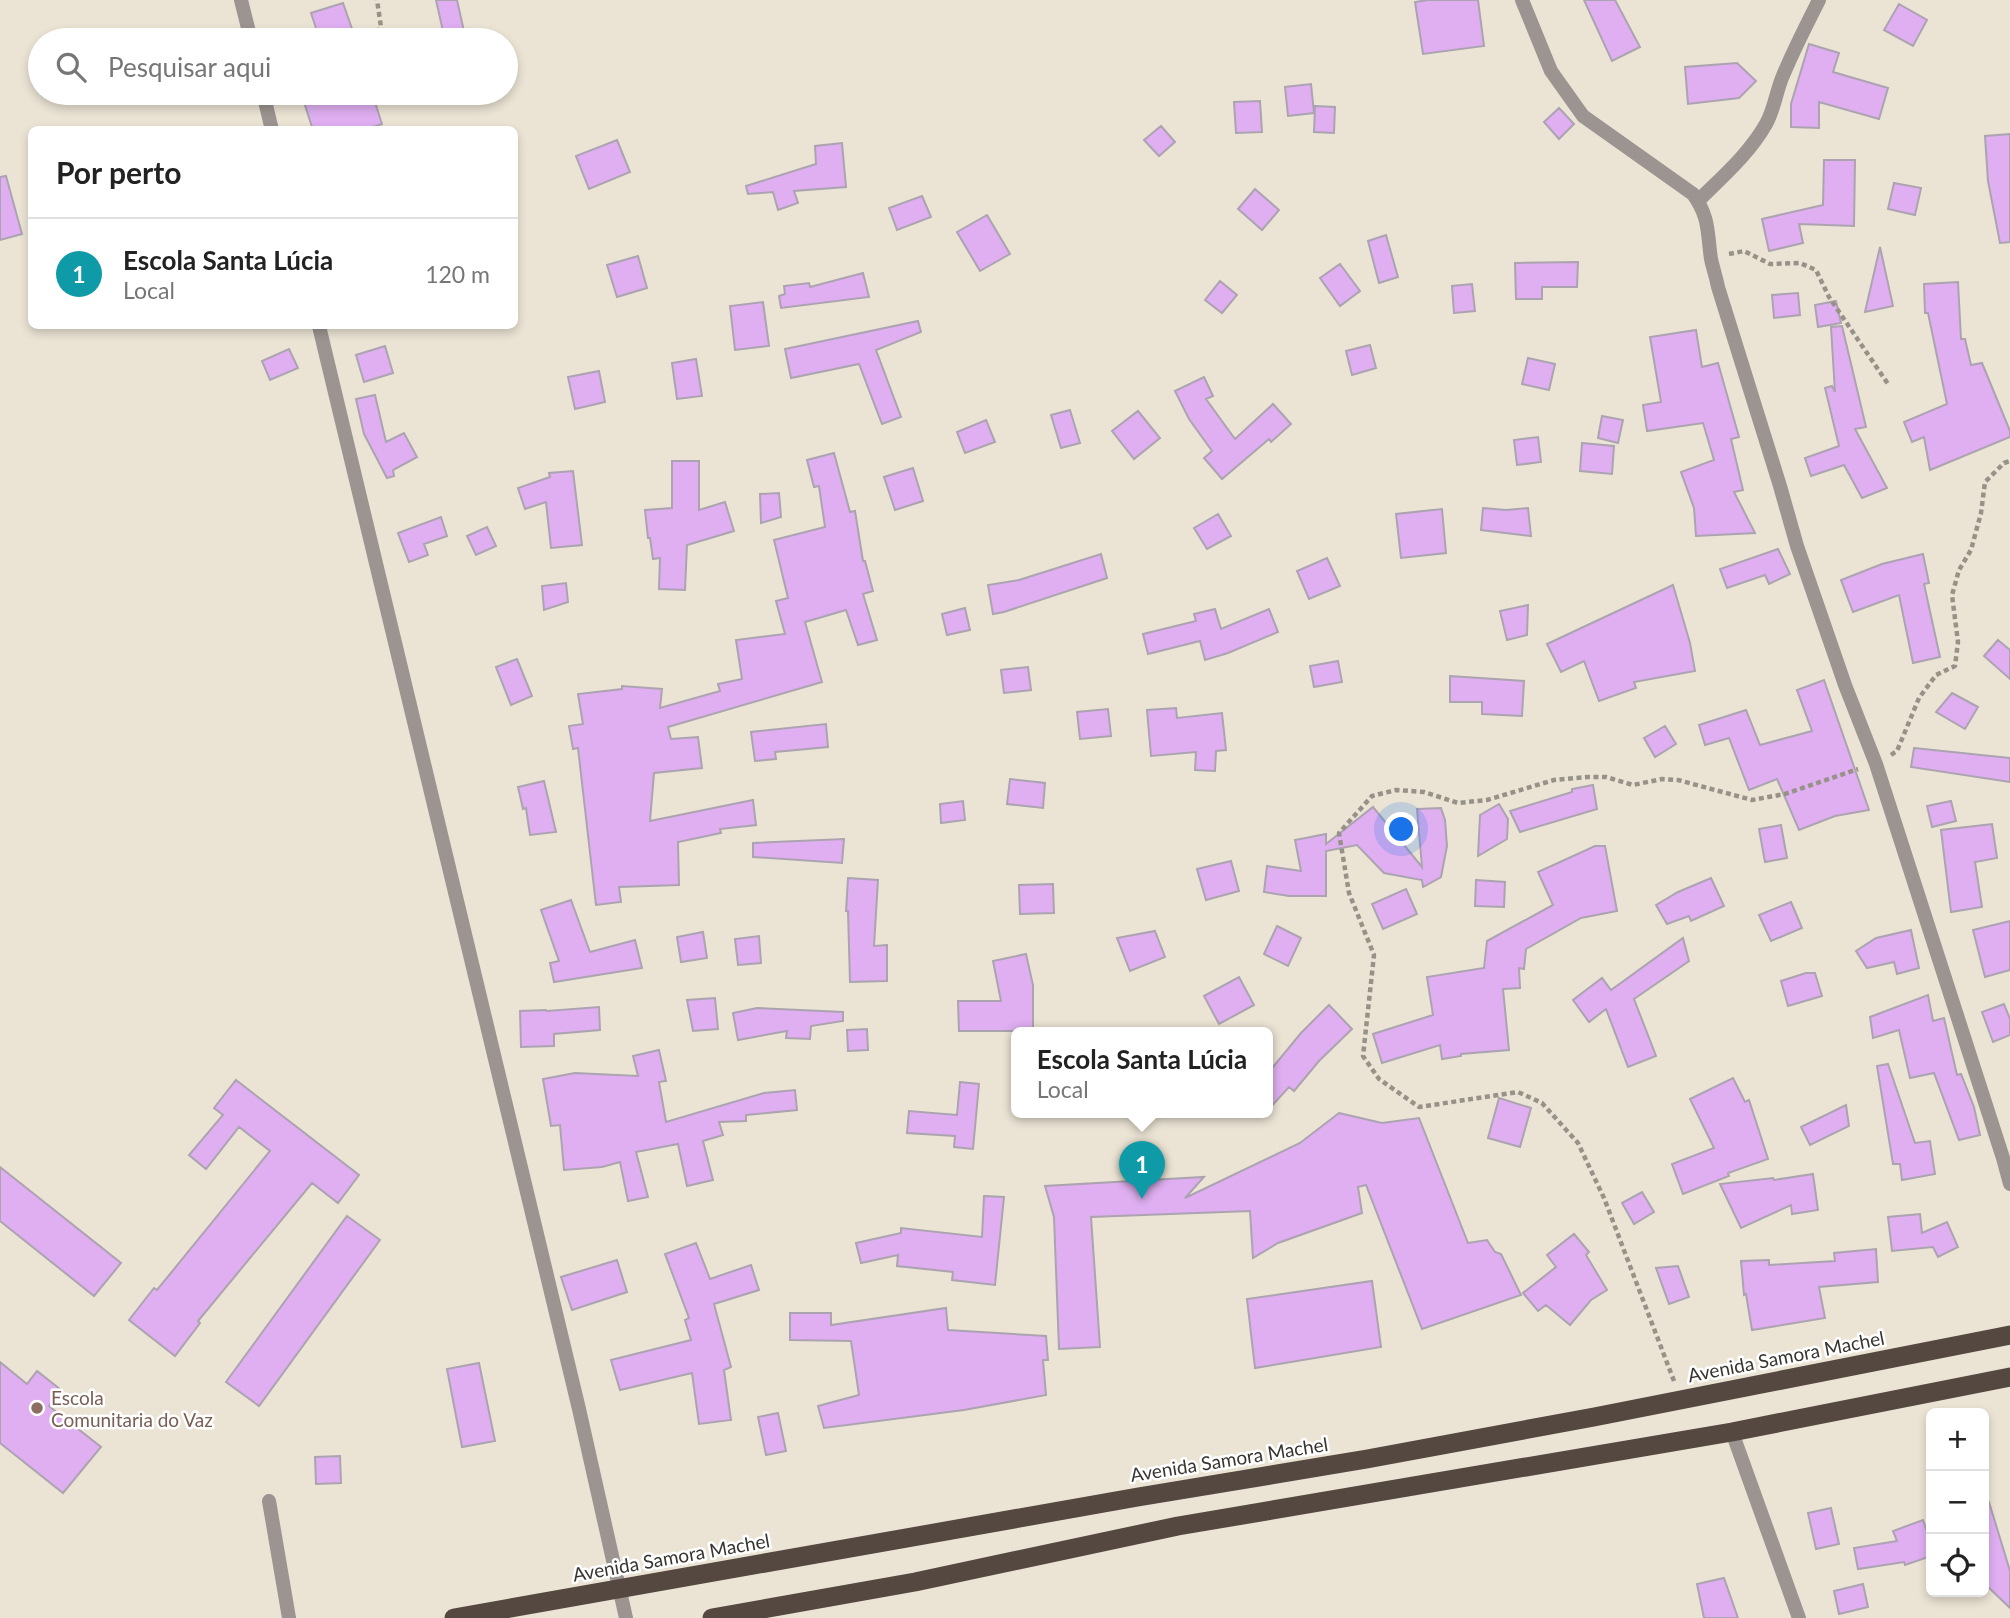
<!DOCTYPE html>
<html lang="pt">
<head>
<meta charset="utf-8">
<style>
	:root { --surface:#fff; --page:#f2f2f2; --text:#222; --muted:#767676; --line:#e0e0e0; --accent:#a03721 }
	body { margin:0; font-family:Lato,sans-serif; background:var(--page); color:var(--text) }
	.controls { position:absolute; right:21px; bottom:21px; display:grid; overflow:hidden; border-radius:10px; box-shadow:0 4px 10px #0003 }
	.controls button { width:63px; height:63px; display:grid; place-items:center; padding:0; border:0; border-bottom:2px solid var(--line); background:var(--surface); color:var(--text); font:35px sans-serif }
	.you { position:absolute; left:1402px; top:830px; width:24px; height:24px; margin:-18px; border:5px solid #fff; border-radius:50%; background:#1a73e8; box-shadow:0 0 0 10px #1a73e833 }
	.badge { display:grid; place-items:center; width:46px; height:46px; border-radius:50%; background:var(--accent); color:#fff; font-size:23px; font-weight:700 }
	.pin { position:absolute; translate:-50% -58px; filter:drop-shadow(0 2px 4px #0008) }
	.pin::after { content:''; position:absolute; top:37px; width:24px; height:21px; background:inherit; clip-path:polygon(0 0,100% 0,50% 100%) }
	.popup { position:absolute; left:1011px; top:1027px; width:262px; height:91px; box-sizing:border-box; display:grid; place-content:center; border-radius:10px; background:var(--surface); filter:drop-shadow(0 2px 5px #0005); font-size:23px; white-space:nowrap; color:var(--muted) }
	.popup b { font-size:26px; color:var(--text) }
	.popup::after { content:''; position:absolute; left:50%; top:100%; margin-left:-14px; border:14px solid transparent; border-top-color:var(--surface) }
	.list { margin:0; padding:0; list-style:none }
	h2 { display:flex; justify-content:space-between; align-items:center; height:91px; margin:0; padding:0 28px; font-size:30px }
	h2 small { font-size:23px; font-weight:400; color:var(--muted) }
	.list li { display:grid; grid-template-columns:46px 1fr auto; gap:21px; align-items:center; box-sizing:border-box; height:112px; padding:0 28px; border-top:2px solid var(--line) }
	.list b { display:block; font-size:26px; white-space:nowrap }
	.list p { margin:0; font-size:23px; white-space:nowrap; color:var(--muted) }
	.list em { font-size:23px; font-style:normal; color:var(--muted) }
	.icon { flex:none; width:38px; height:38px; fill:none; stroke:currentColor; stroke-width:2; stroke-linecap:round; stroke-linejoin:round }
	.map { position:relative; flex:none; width:2010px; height:1618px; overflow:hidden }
	.search { position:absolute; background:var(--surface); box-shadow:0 4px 10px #0003; left:28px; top:28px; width:490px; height:77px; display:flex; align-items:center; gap:18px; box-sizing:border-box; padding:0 24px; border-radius:38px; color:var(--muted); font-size:26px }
	.panel { position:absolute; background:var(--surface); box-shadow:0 4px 10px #0003; left:28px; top:126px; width:490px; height:203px; border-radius:10px }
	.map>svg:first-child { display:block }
	.building { fill:#dfaff1; stroke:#aca3b0; stroke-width:2 }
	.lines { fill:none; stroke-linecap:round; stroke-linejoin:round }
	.path { stroke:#979288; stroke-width:4.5; stroke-dasharray:5 3.5; stroke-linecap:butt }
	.service { stroke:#9b9490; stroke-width:14 }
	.minor { stroke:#9b9490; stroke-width:14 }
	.trunk { stroke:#544840; stroke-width:19 }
	.education-dot { fill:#8d6e63; stroke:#fff; stroke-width:2.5 }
	.labels { text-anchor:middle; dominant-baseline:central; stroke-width:5; stroke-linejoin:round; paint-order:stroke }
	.street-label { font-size:19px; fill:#37352f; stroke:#fff }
	.education-label { font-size:19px; fill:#785e54; stroke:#fff; text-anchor:start }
</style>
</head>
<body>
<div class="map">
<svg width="2010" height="1618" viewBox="0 0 2010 1618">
	<rect width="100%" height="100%" fill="#ebe4d5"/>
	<path class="building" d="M436,0H457L466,40H445Z
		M1428,0H1478L1484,46L1423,54L1415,2Z
		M1584,0H1615L1640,47L1612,61Z
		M343,3L356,40H320L311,13Z
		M1899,4L1927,20L1913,46L1884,30Z
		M1809,44L1839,53L1833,72L1888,88L1879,119L1819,102V128L1791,127V104Z
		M1737,63L1756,81L1739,98L1688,104L1685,67Z
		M1311,84L1314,113L1288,116L1285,87Z
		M301,93H372L382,124L364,130H313Z
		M1260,101L1262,132L1236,133L1234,102Z
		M1315,106L1335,107L1334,133L1314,132Z
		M1559,108L1574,124L1559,139L1544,122Z
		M1161,126L1175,142L1159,156L1144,140Z
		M2010,134V242L2000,243L1988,181L1985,136Z
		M617,140L630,172L589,189L576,156Z
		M842,143L846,187L794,191L798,203L778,210L773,192L748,194L746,186L816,164L815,146Z
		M1824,160H1855L1854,226L1799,224L1803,243L1769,251L1762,219L1823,205Z
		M6,176L22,234L0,240V177Z
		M1894,183L1921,188L1915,215L1888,209Z
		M1255,189L1279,210L1262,230L1238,209Z
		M922,196L931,217L897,230L889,208Z
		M987,215L1010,254L980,271L957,232Z
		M1386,235L1398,277L1379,283L1368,241Z
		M1880,247L1893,306L1865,312Z
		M638,256L647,288L617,297L607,265Z
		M1578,262L1577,287H1542V299H1516L1515,263Z
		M1340,264L1360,291L1340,306L1320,278Z
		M863,273L869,297L781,308L779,296L785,294L784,286L809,283L810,287Z
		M1220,281L1237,295L1222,313L1205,300Z
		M1958,282L1961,339H1965L1971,365L1982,363L2010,431V437L1930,470L1924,437L1912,442L1904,422L1947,404L1928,313H1925L1924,284Z
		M1472,284L1475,311L1454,313L1452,286Z
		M1798,293L1800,315L1774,318L1772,295Z
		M1836,301L1841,323L1818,327L1815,305Z
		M763,302L769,346L735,350L730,306Z
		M918,321L921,332L876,350L901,417L882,424L859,364L791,378L785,349Z
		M1842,326L1866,427L1855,429L1887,488L1862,498L1844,465L1811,476L1805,458L1839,446L1825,388L1832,386L1835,392L1831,327Z
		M1696,330L1702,367L1718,363L1739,437L1731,439L1743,490L1734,492L1755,533L1696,536L1694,508L1681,472L1714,460L1703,423L1647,431L1643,405L1661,402L1650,337Z
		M1370,345L1376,368L1352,375L1346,351Z
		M385,346L393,373L364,382L356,355Z
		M289,349L298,368L270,380L262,361Z
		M1528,358L1555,364L1549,390L1522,384Z
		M696,359L702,396L677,399L672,363Z
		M599,371L605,402L575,409L568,377Z
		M1204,377L1213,396L1206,399L1235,439L1273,404L1291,424L1271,442L1269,439L1222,479L1204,458L1212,451L1189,419L1175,391Z
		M375,395L386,442L404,433L417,457L393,470L394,476L387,478L364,434L356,399Z
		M1070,410L1080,443L1061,448L1051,415Z
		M1138,411L1160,438L1134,459L1112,431Z
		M1602,416L1623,420L1618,443L1598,438Z
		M986,420L995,442L965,453L957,432Z
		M1538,437L1541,462L1517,465L1514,440Z
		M1582,443L1614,446L1612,474L1580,471Z
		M834,453L850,512L855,511L863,561H865L873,591L863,594L877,640L858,645L846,610L805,622L822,682L668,727L671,739L698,737L702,768L654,773L650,821L753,800L756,825L720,829L721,833L678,842L679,885L619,887L621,902L596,905L578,748L573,749L569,726L583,724L578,694L622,689V686L662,689L660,708L720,691L718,684L742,679L736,640L785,634L776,601L788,598L774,540L825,527L819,486L814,487L807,460Z
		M672,461H699V510L725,502L734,531L687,545L685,590L659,589L660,558L653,559L650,538H648L645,510L672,508Z
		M913,468L923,501L895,510L884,477Z
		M573,471L582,545L551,548L546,502L525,509L518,488L550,477L549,473Z
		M779,493L781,517L761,523L760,494Z
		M1483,508L1506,510L1528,508L1531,536L1481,530Z
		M1442,509L1446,553L1401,558L1396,514Z
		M1218,514L1231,536L1207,549L1194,528Z
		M441,517L447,536L424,544L428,555L409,562L398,533Z
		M487,527L496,546L476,555L467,536Z
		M1778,549L1790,574L1769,584L1765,575L1727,588L1720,569Z
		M1101,554L1107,578L1004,612L993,614L988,585L1019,580Z
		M1923,554L1929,583L1924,584L1940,657L1913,663L1899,595L1853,612L1841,580L1882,564Z
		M1327,558L1340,586L1309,599L1297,571Z
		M566,583L568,602L544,610L542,586Z
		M1673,585L1690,643L1695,671L1634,682L1636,688L1599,701L1584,661L1561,672L1547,644Z
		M1528,605L1527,635L1507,640L1500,611Z
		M965,608L970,630L947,635L942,614Z
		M1215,609L1221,629L1269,609L1278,632L1228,653L1205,660L1200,641L1148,654L1143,634L1196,621L1194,614Z
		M1998,640L2010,650V679L1984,656Z
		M517,659L532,696L511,705L496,667Z
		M1338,661L1342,682L1314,687L1310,666Z
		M1028,667L1031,690L1004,693L1001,670Z
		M1450,676L1524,681L1522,716L1482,714V702H1450Z
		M1824,680L1869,810L1835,816L1799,830L1777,779L1749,790L1729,738L1705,745L1699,725L1746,710L1760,745L1812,731L1797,690Z
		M1952,693L1978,707L1965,729L1936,712Z
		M1176,708L1177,718L1222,713L1226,750L1216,751L1215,771L1195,770L1196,752L1151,756L1147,710Z
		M1108,709L1111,736L1080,739L1077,712Z
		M826,724L828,747L775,752L776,759L755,761L751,732Z
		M1665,726L1676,744L1655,757L1644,738Z
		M1914,748L2010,758V782L1911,767Z
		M1010,779L1045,783L1043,808L1007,804Z
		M544,781L556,832L530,835L526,808L523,809L518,787Z
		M1593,785L1597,809L1520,832L1510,811L1572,792V789Z
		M963,801L965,820L941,823L940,804Z
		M1951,801L1956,821L1932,827L1927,806Z
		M1499,804L1508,819L1507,839L1478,856L1480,815Z
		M1373,807L1422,867L1417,809L1441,808L1445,820L1447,846L1441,877L1423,887L1422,880L1384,873L1357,845L1326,851V896H1289L1264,892L1267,866L1301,871L1295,840L1326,834V844Z
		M1992,824L1997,858L1975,862L1982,907L1951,912L1941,830Z
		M1781,825L1787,858L1765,862L1759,829Z
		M844,839L842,863L753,857V843Z
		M1595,846H1605L1617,911L1581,918L1526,949L1524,969L1519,968L1520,988L1503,989L1509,1050L1461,1054V1056L1442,1059L1440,1045L1382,1063L1373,1034L1433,1015L1427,977L1484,968L1487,941L1553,905L1538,872Z
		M1231,861L1239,891L1206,900L1197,869Z
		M848,878L878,880L874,946L887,945V981L850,982L848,911H846Z
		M1711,878L1724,906L1691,921L1689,916L1667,924L1656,905L1678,892Z
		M1476,880L1505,882L1504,907L1475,906Z
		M1053,884L1054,913L1020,914L1019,885Z
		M1406,889L1417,914L1383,929L1372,904Z
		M571,900L590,952L635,940L642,968L554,982L550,963L559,961L541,910Z
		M1791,902L1802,928L1771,941L1759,915Z
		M2010,921V970L1985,977L1973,930Z
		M1277,926L1301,938L1288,966L1264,954Z
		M1911,930L1919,968L1897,974L1894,962L1867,968L1856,951L1876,938Z
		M1155,931L1165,957L1130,971L1117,938Z
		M703,932L707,958L681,962L677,937Z
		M759,936L761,963L738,965L735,939Z
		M1683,938L1689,961L1634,999L1656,1056L1628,1067L1606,1009L1589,1022L1573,1000L1602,978L1611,990Z
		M1026,954L1033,985V1031H959L958,1001H1001L993,961Z
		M1806,973H1815L1822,996L1788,1006L1781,981Z
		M1239,977L1254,1005L1219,1024L1204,996Z
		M1928,995L1933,1021L1944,1018L1957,1075L1961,1074L1974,1107L1980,1135L1959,1140L1934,1073L1910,1078L1899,1030L1873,1038L1870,1017Z
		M715,998L718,1029L693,1031L687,1000Z
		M2004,1004L2010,1019V1035L1993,1042L1982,1012Z
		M1329,1005L1352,1029L1319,1061L1294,1091L1289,1087L1268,1110V1073L1301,1033Z
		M599,1007L600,1030L554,1034V1046L521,1047L520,1011L546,1010L547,1011Z
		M757,1008L843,1012V1021L811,1026L810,1039L786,1038L787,1031L738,1040L733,1013Z
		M867,1029L868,1050L848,1051L847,1030Z
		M659,1050L666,1081L659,1082L666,1122L764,1093L795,1090L797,1110L746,1115V1121L719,1122L723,1135L703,1141L713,1180L687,1186L678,1144L636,1152L648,1197L628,1201L620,1162L602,1167L564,1170L560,1125L551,1126L543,1079L575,1073L638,1076L633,1056Z
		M1888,1064L1915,1143L1930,1141L1935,1174L1902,1180L1900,1164H1893L1877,1066Z
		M1733,1078L1745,1102L1749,1100L1768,1159L1728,1173L1729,1176L1683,1194L1672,1164L1714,1148L1690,1099Z
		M236,1080L359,1175L338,1203L312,1183L198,1321L200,1323L175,1356L129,1320L154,1288L157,1290L270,1151L239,1127L206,1169L189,1155L223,1115L214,1108Z
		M960,1082L979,1084L973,1149L954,1147L955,1136L907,1133L909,1111L957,1115Z
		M1499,1098L1531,1108L1520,1147L1488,1138Z
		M1846,1105L1849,1126L1810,1145L1801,1127Z
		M1339,1113L1382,1123L1419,1118L1468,1243L1487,1240L1495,1252L1501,1254L1521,1295L1422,1329L1366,1185L1358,1187L1362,1213L1278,1243L1253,1258L1250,1211L1091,1217L1100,1347L1059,1349L1054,1217L1045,1186L1204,1177L1185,1198L1300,1143Z
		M0,1167L121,1263L94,1296L0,1221Z
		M1813,1174L1818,1210L1792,1214L1791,1205L1741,1228L1720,1184L1773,1178L1774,1180Z
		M1642,1192L1654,1212L1634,1224L1622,1203Z
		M984,1196L1004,1197L995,1285L952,1280L953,1272L897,1266L898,1255L861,1263L856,1243L901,1233V1228L982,1237Z
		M1920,1214L1922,1233L1947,1222L1958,1247L1938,1257L1933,1247L1892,1251L1888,1217Z
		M347,1216L380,1240L259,1406L226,1382Z
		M1574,1234L1589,1252L1586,1255L1607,1290L1591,1300L1570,1325L1546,1305L1538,1311L1523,1293L1556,1267L1547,1255Z
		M696,1243L710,1279L751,1265L759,1290L714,1304L731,1367L724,1370L731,1420L699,1424L692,1373L620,1390L611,1360L691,1340L685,1320L689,1318L665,1254Z
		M1876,1249L1878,1282L1819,1287L1825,1318L1752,1330L1746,1294L1744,1295L1741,1261L1769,1260V1265L1835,1261L1834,1253Z
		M617,1260L627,1292L572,1310L561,1277Z
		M1678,1266L1689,1297L1669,1304L1656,1268Z
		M1372,1281L1381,1347L1255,1368L1247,1299Z
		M946,1308L948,1330L1046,1336L1048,1360H1043L1046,1395L964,1410L824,1428L818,1406L859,1395L851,1341L790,1340V1313H831V1325Z
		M0,1362L27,1384L37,1371L61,1390L49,1406L101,1447L63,1493L0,1443Z
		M479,1363L495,1441L462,1447L447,1369Z
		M778,1413L786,1451L766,1455L758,1417Z
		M340,1456L341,1483L316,1484L315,1457Z
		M1989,1502L2010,1571V1608L1984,1583V1503Z
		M1831,1508L1839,1544L1816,1549L1808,1513Z
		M1923,1520L1931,1543V1556L1905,1565L1904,1562L1858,1569L1854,1548L1897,1541L1893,1531Z
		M1724,1578L1738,1618H1704L1697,1584Z
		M1863,1584L1868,1607L1839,1614L1834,1591Z"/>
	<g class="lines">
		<path class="path" d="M373,40L381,27L377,0
			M1729,254L1744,251L1770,264L1800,263L1816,270L1829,297L1888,384
			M1891,755L1897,751L1919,698L1936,675L1955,666L1958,642L1952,595L1959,570L1971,550L1981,513L1985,482L2004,463L2010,461
			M1674,1381L1604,1198L1578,1143L1542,1103L1518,1092L1419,1107L1379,1079L1363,1056L1374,955L1349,893L1339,833L1372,796L1396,790L1424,792L1458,803L1487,800L1554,780L1588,777H1606L1633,785L1662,779L1678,780L1752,800L1785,794L1858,769"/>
		<path class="service" d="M1698,201C1722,177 1749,154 1766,124C1774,110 1776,93 1782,78C1793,51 1806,26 1819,0
			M269,1501L289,1618"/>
		<path class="minor" d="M241,0L251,40
			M1522,0L1551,71L1583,116L1693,194C1710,218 1707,232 1711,259C1713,268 1716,277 1718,287L1780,486L1797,546L1845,685L1876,764L2003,1158L2010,1184
			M263,93L272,130
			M319,326L579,1409L626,1618
			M1732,1432L1799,1618"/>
		<path class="trunk" d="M454,1618L1138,1497L1367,1459L1594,1417L2010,1335
			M712,1618L915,1582L1178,1526L1732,1432L2010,1377"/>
	</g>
	<circle class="education-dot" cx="37" cy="1408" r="7"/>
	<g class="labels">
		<g class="street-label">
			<text transform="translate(1786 1356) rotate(-11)">Avenida Samora Machel</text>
			<text transform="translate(1229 1459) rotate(-9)">Avenida Samora Machel</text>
			<text transform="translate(671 1557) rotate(-10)">Avenida Samora Machel</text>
		</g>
		<g class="education-label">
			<text x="51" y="1397">Escola<tspan x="51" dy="22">Comunitaria do Vaz</tspan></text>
		</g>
	</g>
</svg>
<div class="controls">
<button>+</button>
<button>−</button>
<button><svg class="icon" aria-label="locate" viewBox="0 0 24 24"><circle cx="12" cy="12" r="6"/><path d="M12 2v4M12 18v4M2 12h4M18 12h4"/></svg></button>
</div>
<div class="you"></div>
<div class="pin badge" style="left:1142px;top:1199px;background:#0f9aa8">1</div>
<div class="popup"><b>Escola Santa Lúcia</b>Local</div>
<div class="search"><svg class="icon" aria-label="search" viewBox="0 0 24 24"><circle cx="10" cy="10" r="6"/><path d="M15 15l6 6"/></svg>Pesquisar aqui</div>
<section class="panel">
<h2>Por perto<small></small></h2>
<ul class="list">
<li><span class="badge" style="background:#0f9aa8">1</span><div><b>Escola Santa Lúcia</b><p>Local</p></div><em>120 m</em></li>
</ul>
</section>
</div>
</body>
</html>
